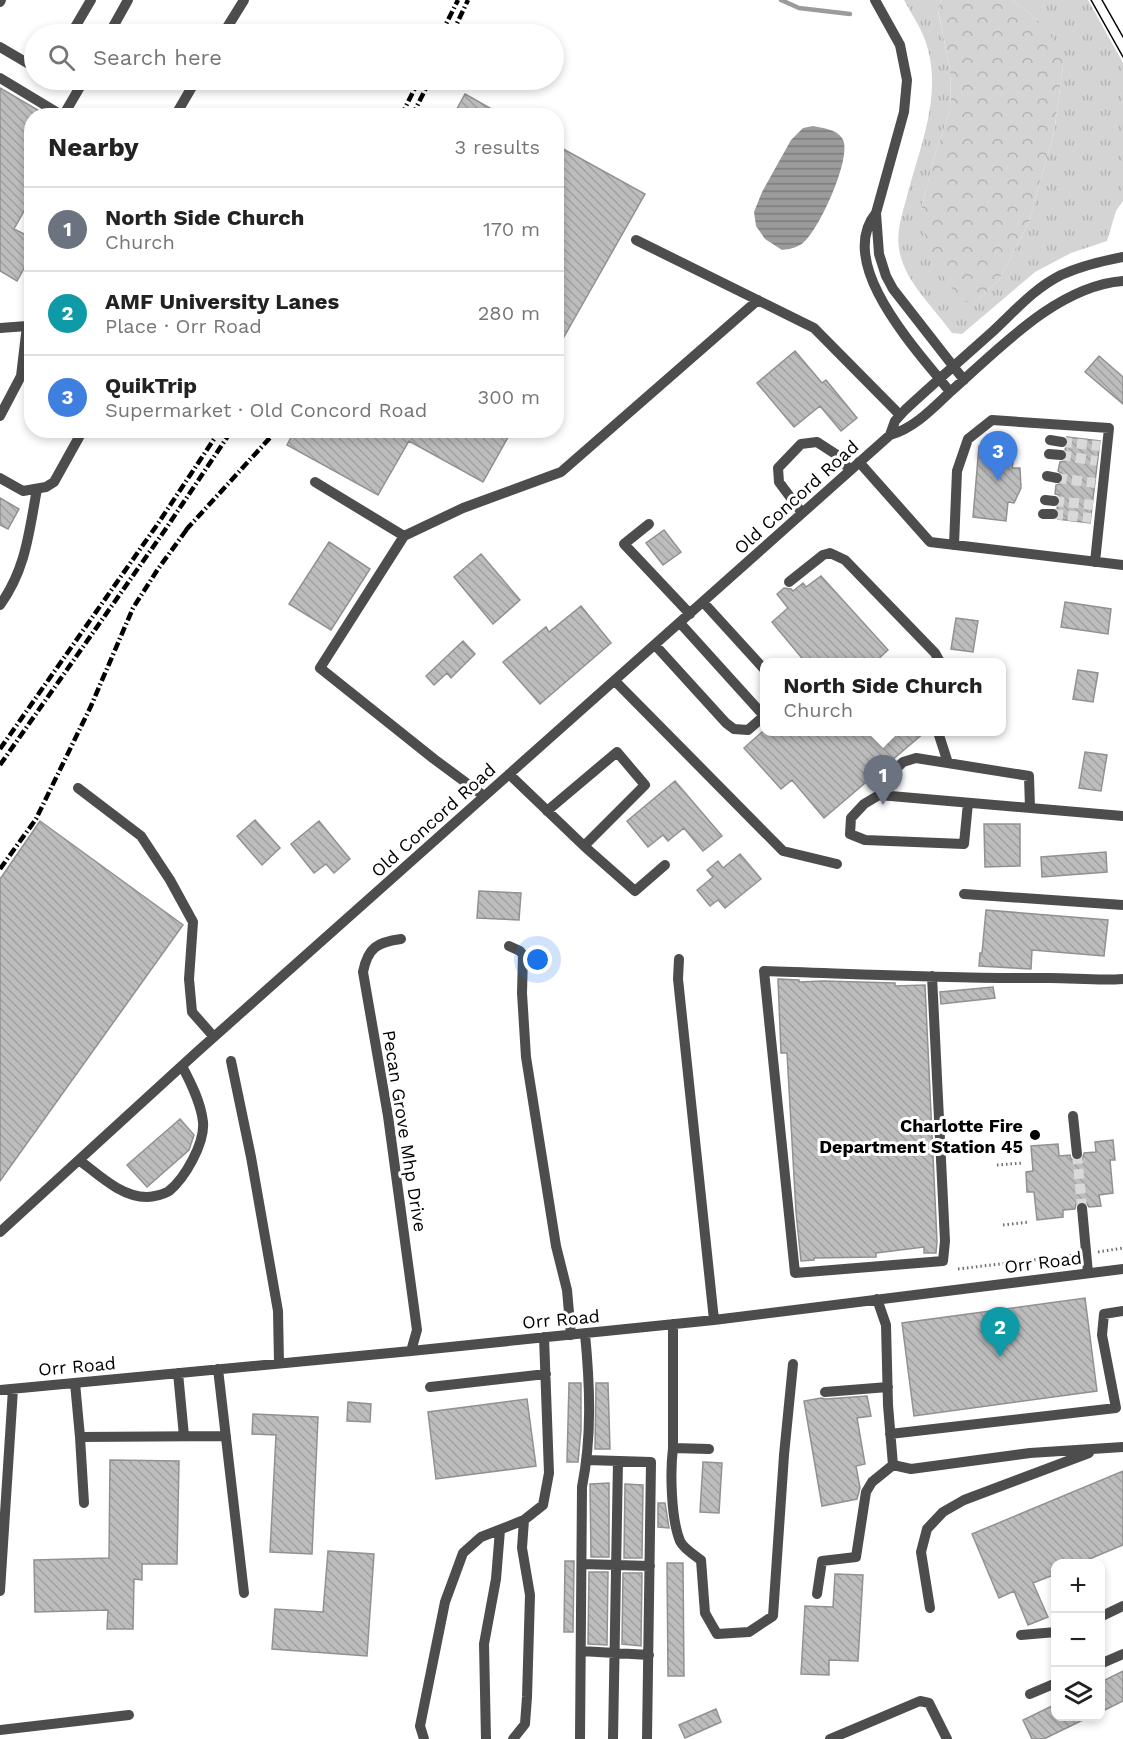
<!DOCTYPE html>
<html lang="en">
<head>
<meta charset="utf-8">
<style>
	:root { --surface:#fff; --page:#f6f6f6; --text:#222; --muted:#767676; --line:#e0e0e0; --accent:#1a73e8 }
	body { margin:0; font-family:"Work Sans",sans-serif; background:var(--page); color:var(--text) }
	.controls { position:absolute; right:18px; bottom:18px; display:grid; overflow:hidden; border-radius:12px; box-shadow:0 3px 9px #0003 }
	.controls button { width:54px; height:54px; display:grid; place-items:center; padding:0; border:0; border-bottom:2px solid var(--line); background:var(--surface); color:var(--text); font:30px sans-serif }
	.you { position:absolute; left:538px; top:960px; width:21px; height:21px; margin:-15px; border:4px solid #fff; border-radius:50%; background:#1a73e8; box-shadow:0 0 0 9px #1a73e833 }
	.badge { display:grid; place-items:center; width:39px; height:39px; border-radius:50%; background:var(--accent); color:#fff; font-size:20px; font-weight:700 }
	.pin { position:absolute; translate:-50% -50px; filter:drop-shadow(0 2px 3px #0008) }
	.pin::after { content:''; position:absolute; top:32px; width:21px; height:18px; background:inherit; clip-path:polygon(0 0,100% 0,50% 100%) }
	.popup { position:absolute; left:760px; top:658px; width:246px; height:78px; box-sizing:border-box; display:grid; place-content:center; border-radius:12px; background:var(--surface); filter:drop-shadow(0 2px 4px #0005); font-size:20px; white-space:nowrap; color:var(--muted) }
	.popup b { font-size:22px; color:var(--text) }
	.popup::after { content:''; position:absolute; left:50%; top:100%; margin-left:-12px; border:12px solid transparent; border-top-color:var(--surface) }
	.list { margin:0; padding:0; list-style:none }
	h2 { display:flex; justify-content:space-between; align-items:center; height:78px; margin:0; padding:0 24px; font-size:26px }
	h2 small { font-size:20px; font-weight:400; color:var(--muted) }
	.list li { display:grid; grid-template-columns:39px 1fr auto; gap:18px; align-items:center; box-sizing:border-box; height:84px; padding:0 24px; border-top:2px solid var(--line) }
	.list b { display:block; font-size:22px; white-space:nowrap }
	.list p { margin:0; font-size:20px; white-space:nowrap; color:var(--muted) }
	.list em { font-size:20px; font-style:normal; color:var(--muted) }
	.icon { flex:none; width:33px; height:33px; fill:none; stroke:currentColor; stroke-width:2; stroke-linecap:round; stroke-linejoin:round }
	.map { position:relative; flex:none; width:1123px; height:1739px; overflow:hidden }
	.search { position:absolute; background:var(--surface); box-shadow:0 3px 9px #0003; left:24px; top:24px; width:540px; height:66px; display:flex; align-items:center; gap:15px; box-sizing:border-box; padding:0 21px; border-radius:33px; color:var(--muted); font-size:22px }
	.panel { position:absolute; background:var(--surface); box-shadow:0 3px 9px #0003; left:24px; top:108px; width:540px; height:330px; border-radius:24px }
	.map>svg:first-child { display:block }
	.grass { fill:url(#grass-tufts) }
	.forest { fill:url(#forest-crowns) }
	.water { fill:url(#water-rules) }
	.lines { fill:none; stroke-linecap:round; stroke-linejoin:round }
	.stream { stroke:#9b9b9b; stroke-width:4.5 }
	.building { fill:url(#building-back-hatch); stroke:#919191; stroke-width:1.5 }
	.minor-tunnel { stroke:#d9d9d9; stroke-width:10; stroke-dasharray:10 5; stroke-linecap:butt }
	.path { stroke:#6f6f6f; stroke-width:3; stroke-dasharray:1.5 3; stroke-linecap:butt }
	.minor { stroke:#4d4d4d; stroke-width:10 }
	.tram { stroke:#000; stroke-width:1.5 }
	.rail { stroke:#000; stroke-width:4.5; stroke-dasharray:9 3 1.5 3; stroke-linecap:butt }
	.poi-dot { fill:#000; stroke:#fff; stroke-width:2 }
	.labels { text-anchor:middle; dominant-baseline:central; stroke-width:6; stroke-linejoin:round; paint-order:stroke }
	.street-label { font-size:18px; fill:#000; stroke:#fff }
	.poi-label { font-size:18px; font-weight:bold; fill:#000; stroke:#fff; text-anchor:end }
</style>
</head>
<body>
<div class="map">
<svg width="1123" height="1739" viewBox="0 0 1123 1739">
	<defs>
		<pattern id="grass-tufts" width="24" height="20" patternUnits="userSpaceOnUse" patternTransform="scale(1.5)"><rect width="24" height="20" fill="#d4d4d4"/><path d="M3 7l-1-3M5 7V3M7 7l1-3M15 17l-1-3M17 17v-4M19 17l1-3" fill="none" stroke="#b4b4b4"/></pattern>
		<pattern id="forest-crowns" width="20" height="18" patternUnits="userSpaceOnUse" patternTransform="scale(1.5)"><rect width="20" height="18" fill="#d4d4d4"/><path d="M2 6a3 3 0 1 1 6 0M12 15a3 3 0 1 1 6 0" fill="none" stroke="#b4b4b4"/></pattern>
		<pattern id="water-rules" width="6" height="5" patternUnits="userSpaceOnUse" patternTransform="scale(1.5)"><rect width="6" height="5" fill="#9b9b9b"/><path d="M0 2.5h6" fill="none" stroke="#7c7c7c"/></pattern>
		<pattern id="building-back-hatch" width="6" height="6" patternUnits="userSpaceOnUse" patternTransform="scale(1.5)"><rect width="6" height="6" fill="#bdbdbd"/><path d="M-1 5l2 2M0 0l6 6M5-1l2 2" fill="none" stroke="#a1a1a1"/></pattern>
	</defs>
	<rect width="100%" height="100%" fill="#fff"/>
	<path class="grass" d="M904,0H941L938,11L950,69L951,108L935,154L921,210L978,300L999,280L1028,224L1054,133L1063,66L1039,21L1012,0H1088L1123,63V201L1116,211L1107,241L1071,253L1035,272L962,334L952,333C935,309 907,284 900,254C895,234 902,215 907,196C920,146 944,92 925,40C920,26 911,13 904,0Z"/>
	<path class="forest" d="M941,0H1012L1039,21L1059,47L1063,66L1054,133L1028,224L999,280L978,300L964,302L948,284L928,250L921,210L935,154L951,108L950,69L938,10Z"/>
	<path class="water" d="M813,126C822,128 836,129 842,138C854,154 819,231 803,243C796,248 790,249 782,250L765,239L756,226L754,212L762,192L791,140L803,128Z"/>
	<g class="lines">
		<path class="stream" d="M781,0L799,8L850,14"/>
	</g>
	<path class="building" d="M0,88L48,116H32V197L14,229L32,238V254L17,281L0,271Z
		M465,94L504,116H453Z
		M556,145L645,194L556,351Z
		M795,351L822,383L826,380L857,418L841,431L820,406L794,427L757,383Z
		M1099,356L1123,377V404L1085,372Z
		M295,430H512L483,482L409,441L378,495L287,445Z
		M1067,437L1100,441L1090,523L1058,519L1060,513L1057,508L1061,501L1059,495L1055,494L1056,485L1062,483L1064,480V475L1058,471L1060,462L1065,461L1068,456L1065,449L1069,444Z
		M979,446L1015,451L1012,468H1020L1021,488L1014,503L1008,502L1006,521L973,517Z
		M0,498L19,509L8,529L0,525Z
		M664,530L681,552L663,565L646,543Z
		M329,542L370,569L331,630L289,604Z
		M481,554L520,600L493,624L454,577Z
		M821,576L888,650L874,663H806L772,622L788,608L777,594L784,588L791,589L793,591L803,583L806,587Z
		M1065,602L1111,609L1108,634L1061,627Z
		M581,606L611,643L540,704L503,662L546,627L549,632Z
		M956,618L978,621L973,652L951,649Z
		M463,641L475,654L451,678L447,673L434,685L426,676Z
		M1078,670L1098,673L1093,702L1073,699Z
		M762,732H925L824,818L792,780L781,789L744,748Z
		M1085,752L1107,755L1101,791L1079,788Z
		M675,781L722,836L703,851L684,828L668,841L663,835L648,847L627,821Z
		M255,820L280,848L262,865L237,836Z
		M40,821L183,925L0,1181V879Z
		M319,821L350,859L334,873L326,864L314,873L291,844Z
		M984,824H1020V866L985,867Z
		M1106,852L1107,872L1042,877L1041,857Z
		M740,854L761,879L725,908L718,900L710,906L697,890L713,877L707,870L718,861L723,868Z
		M479,891L521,893L519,920L477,918Z
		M986,910L1108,920L1104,956L1032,950L1031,969L979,966L980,953H982Z
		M778,979L799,980V982L823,981L895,983V986L925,985L937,1241L936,1253H924V1247L876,1253V1257L814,1258V1260L801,1261L796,1212L787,1053H781Z
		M993,987L995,998L941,1004L940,992Z
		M180,1119L194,1135L189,1150L147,1187L127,1165Z
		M1113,1140L1115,1160H1110L1113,1193L1099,1195L1101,1206L1089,1207L1086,1202L1081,1201L1076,1204L1075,1209L1063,1210V1217L1037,1220L1034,1192H1027L1026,1172L1033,1171L1031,1146L1058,1144L1059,1156L1070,1155L1071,1159L1077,1161L1082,1160L1084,1153L1096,1152L1095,1142Z
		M1085,1298L1097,1391L914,1416L902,1323Z
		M569,1383H581V1430L578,1462H567Z
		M596,1383H608L610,1449H595Z
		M867,1396L871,1416L857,1418L865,1464L856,1466L860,1488L857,1499L822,1506L804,1401L821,1398L826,1399Z
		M527,1399L536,1466L436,1479L428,1412Z
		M348,1402L371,1404L370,1422L347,1421Z
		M253,1414L318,1417L312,1554L270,1552L276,1435L252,1434Z
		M110,1460L179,1461L177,1564H142V1580L134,1579L133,1629H107L108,1610L35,1612L34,1560L109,1558Z
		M703,1462L722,1463L719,1513L700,1512Z
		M1123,1471V1545L1080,1563H1056V1574L1033,1583L1048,1617L1028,1625L1014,1591L999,1598L972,1534Z
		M609,1483V1557H591L590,1484Z
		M625,1484L643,1485L642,1558H624Z
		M658,1503H665L669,1528L658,1527Z
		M328,1551L374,1554L367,1656L272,1649L275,1609L323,1612Z
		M565,1561H574L573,1632H564Z
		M667,1563H683L684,1676H668Z
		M589,1572H608L607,1645L588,1644Z
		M623,1573H642L641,1646L622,1644Z
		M835,1574L863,1575L858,1661L829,1660V1675L801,1674L805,1606L833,1607Z
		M1123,1671V1701L1101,1712V1682Z
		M1056,1704V1716H1091L1044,1739H1032L1023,1720Z
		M716,1709L721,1722L685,1738L679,1725Z"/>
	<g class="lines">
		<path class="minor-tunnel" d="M1062,442L1100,446
			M1061,455L1097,461
			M1057,478L1095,483
			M1054,501L1093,505
			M1053,514L1091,518
			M1077,1154L1082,1208"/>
		<path class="path" d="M997,1165L1023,1163
			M1003,1225L1029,1222
			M1098,1252L1123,1248
			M958,1269L1074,1255"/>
		<path class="minor" d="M875,0L900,45L907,80L904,112L876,213L879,254L886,276L893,289L964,380
			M0,2L1,0
			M71,34L91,0
			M109,34L128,0
			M223,34L244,0
			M0,47L34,67
			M0,78L63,116
			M63,116L84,80
			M175,116L196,80
			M876,213C834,265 920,353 950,392
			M636,240L814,328L900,415
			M0,328L27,326L31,322
			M0,416L21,376L27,326
			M890,435L895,421L905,410C933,384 962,359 991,333C1014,312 1033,289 1061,275C1081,266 1102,261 1123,257
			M1050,440L1062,442
			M1049,454L1061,455
			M859,462L930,542L1123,565
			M1047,476L1057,478
			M0,478L23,491L46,487L54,482L83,430
			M315,482L404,536L463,508L561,472L758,300
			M1045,500L1054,501
			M802,513L779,482L778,468L801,444L817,442L837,455L850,470
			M1043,514H1053
			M649,524L624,544L690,614
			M404,536L320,668L434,759L484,796
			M954,545L957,471L968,439L992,420L1109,428L1095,562
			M789,582L823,555L830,553L845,560L935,653L940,662
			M703,602L764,669
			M0,605C26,569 29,532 37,489
			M680,623L764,716
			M655,645L726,723L734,729L748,730L764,716
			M615,681L783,851L837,864
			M938,732L948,763
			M509,774L584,846L635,891L665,865
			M78,788L141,836L170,880L193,922L189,979L192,1012L214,1037
			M879,795L1123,816
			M968,803L964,844L865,840L850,834L851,818L864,804L879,795L895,770L903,762L916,758L1029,776L1030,808
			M547,811L617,752L645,785L584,846
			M964,894L1123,905
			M401,939C378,942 368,947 363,972L388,1116L417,1330L411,1351
			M509,946L520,951L523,955L522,993L526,1057L556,1246L567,1290L571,1335
			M679,959L678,979L714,1320
			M932,976L945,1241L943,1261L795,1273L764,971C859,974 955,979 1050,978C1074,978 1099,981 1123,979
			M231,1061L251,1157L278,1311L279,1363
			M1073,1116L1077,1154
			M79,1160C99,1175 121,1197 147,1197C153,1197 165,1194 169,1191C185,1178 205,1143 203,1122C201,1103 191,1083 182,1066
			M1082,1208L1088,1273
			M0,1232L197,1052L890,435C914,428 931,410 949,393C997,351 1056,286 1123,281
			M877,1299L886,1325L888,1405L893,1465L911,1469L1030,1453L1123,1447
			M673,1324V1448L709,1449
			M218,1369L244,1593
			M178,1373L184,1436
			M75,1383L80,1437L226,1436
			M430,1387L546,1374
			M0,1390L411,1351L714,1320L1123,1269
			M825,1392L888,1387
			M890,1434L1116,1408L1102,1335L1104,1314L1123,1311
			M80,1437L84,1503
			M673,1448C670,1472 671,1519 680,1541C683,1548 694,1555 701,1560L705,1613L717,1634L749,1632L773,1616L784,1455L793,1364
			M587,1460L651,1462L647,1739
			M582,1564L650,1566
			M0,1591L13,1389
			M817,1594L822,1561L856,1557L866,1492L872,1482L893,1465
			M930,1608L921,1552L927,1529L943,1512L964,1500L1089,1453
			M1100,1617L1123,1606
			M1021,1635L1056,1632
			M581,1651L649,1655
			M1100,1664L1123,1654
			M1030,1694L1056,1683
			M0,1730L129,1715
			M424,1739L420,1726L445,1602L463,1553L481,1537L524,1520L543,1505L549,1473L544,1337
			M486,1739L484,1644L496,1579L500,1530
			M513,1739L525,1724L527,1697L530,1595L522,1548L524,1520
			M580,1739L582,1487C592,1437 590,1385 585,1334
			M613,1739L618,1461
			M830,1739L920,1701L929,1703L947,1739"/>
		<path class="tram" d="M1091,0L1123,57
			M1102,0L1123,37"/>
		<path class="rail" d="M441,34L458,0
			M452,34L468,0
			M401,116L419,80
			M412,116L430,80
			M186,530L277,430
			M0,749L157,525L220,430
			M0,765L165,530L232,430
			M0,869L36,819L91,706L133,608L158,569L190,525"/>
	</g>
	<circle class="poi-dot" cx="1035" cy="1135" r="6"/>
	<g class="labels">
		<g class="street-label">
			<text transform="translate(796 497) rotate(-42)">Old Concord Road</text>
			<text transform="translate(433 820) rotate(-42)">Old Concord Road</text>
			<text transform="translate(405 1131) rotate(81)">Pecan Grove Mhp Drive</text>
			<text transform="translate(1043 1262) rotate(-7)">Orr Road</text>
			<text transform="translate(561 1319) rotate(-5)">Orr Road</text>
			<text transform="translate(77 1366) rotate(-5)">Orr Road</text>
		</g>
		<g class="poi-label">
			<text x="1023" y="1125">Charlotte Fire<tspan x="1023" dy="21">Department Station 45</tspan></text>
		</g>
	</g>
</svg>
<div class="controls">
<button>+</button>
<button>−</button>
<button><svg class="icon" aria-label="layers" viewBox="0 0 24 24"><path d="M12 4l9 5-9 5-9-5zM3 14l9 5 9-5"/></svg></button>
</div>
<div class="you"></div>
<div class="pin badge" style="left:883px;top:805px;background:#6b7280">1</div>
<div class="popup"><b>North Side Church</b>Church</div>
<div class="pin badge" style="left:1000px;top:1357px;background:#0f9aa8">2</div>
<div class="pin badge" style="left:998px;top:481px;background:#3f7fe0">3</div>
<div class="search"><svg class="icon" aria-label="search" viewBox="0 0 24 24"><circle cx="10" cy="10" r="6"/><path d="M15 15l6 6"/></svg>Search here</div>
<section class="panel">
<h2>Nearby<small>3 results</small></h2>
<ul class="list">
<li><span class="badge" style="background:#6b7280">1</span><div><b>North Side Church</b><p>Church</p></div><em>170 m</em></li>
<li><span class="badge" style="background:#0f9aa8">2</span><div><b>AMF University Lanes</b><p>Place · Orr Road</p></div><em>280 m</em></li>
<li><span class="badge" style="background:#3f7fe0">3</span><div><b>QuikTrip</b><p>Supermarket · Old Concord Road</p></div><em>300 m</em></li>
</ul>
</section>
</div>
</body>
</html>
